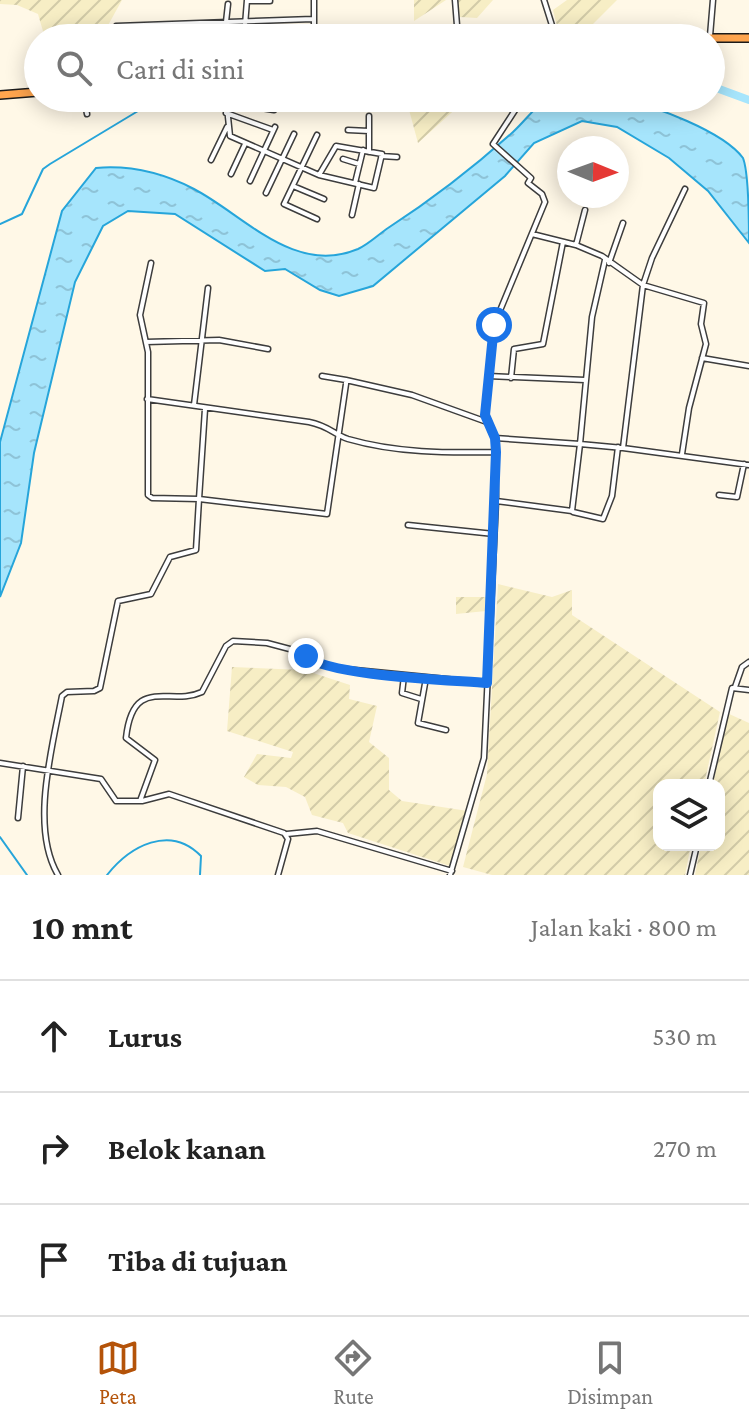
<!DOCTYPE html>
<html lang="id">
<head>
<meta charset="utf-8">
<style>
	:root { --surface:#fff; --page:#f2f2f2; --text:#222; --muted:#767676; --line:#e0e0e0; --accent:#b45309 }
	body { margin:0; font-family:"Crimson Pro",serif; background:var(--page); color:var(--text) }
	.controls { position:absolute; right:24px; bottom:24px; display:grid; overflow:hidden; border-radius:16px; box-shadow:0 4px 20px #0003 }
	.controls button { width:72px; height:72px; display:grid; place-items:center; padding:0; border:0; border-bottom:2px solid var(--line); background:var(--surface); color:var(--text); font:40px sans-serif }
	.compass { position:absolute; left:557px; top:136px; width:72px; height:72px; border-radius:50%; background:var(--surface); box-shadow:0 4px 20px #0003; rotate:91deg }
	.stop { position:absolute; width:24px; height:24px; margin:-18px; border:6px solid #1a73e8; border-radius:50%; background:#fff }
	.stop.end { background:#1a73e8; border-color:#fff; box-shadow:0 2px 8px #0008 }
	.list { margin:0; padding:0; list-style:none }
	h2 { display:flex; justify-content:space-between; align-items:center; height:104px; margin:0; padding:0 32px; font-size:34px }
	h2 small { font-size:26px; font-weight:400; color:var(--muted) }
	.list li { display:grid; grid-template-columns:52px 1fr auto; gap:24px; align-items:center; box-sizing:border-box; height:112px; padding:0 32px; border-top:2px solid var(--line) }
	.list b { display:block; font-size:30px; white-space:nowrap }
	.list em { font-size:26px; font-style:normal; color:var(--muted) }
	.icon { flex:none; width:44px; height:44px; fill:none; stroke:currentColor; stroke-width:2; stroke-linecap:round; stroke-linejoin:round }
	.map { position:relative; flex:none; width:749px; height:875px; overflow:hidden }
	.search { position:absolute; background:var(--surface); box-shadow:0 4px 20px #0003; left:24px; right:24px; top:24px; height:88px; display:flex; align-items:center; gap:20px; box-sizing:border-box; padding:0 28px; border-radius:44px; color:var(--muted); font-size:30px }
	.sheet { height:440px; background:var(--surface) }
	nav { display:flex; justify-content:space-around; align-items:center; box-sizing:border-box; height:112px; border-top:2px solid var(--line); background:var(--surface); font-size:22px; color:var(--muted) }
	nav a { display:grid; justify-items:center; gap:4px }
	nav .on { color:var(--accent) }
	.map>svg:first-child { display:block }
	.farmland { fill:url(#farmland-furrows) }
	.water { fill:url(#water-ripples); stroke:#26a5da; stroke-width:2 }
	.lines { fill:none; stroke-linecap:round; stroke-linejoin:round }
	.stream { stroke:#26a5da; stroke-width:2 }
	.river { stroke:#a6e5fc; stroke-width:8 }
	.minor-casing { stroke:#3d3d3d; stroke-width:7 }
	.trunk-casing { stroke:#1b1b1b; stroke-width:10 }
	.minor { stroke:#fff; stroke-width:4 }
	.trunk { stroke:#ffa54e; stroke-width:7 }
	.route { stroke:#1a73e8; stroke-width:10 }
</style>
</head>
<body>
<div class="map">
<svg width="749" height="875" viewBox="0 0 749 875">
	<defs>
		<pattern id="farmland-furrows" width="10" height="10" patternUnits="userSpaceOnUse" patternTransform="scale(2)"><rect width="10" height="10" fill="#f7eec5"/><path d="M-1 1l2-2M0 10L10 0M9 11l2-2" fill="none" stroke="#d2cba8"/></pattern>
		<pattern id="water-ripples" width="26" height="14" patternUnits="userSpaceOnUse" patternTransform="scale(2)"><rect width="26" height="14" fill="#a6e5fc"/><path d="M2 4q2-2 4 0t4 0M15 11q2-2 4 0t4 0" fill="none" stroke="#8ec3d7"/></pattern>
	</defs>
	<rect width="100%" height="100%" fill="#fff8e7"/>
	<path class="farmland" d="M0,0H122L101,38H45L38,14L17,5L0,4Z
		M414,0H446L414,21Z
		M457,0H493L477,18L460,17Z
		M567,0H617L585,32L559,34L553,10Z
		M420,98H457L461,104L418,143L408,106Z
		M498,584L552,597L572,590V615L720,712L704,785H659V845H691L685,875H492L463,867L487,774Z
		M456,597H488L486,611L456,614Z
		M232,667L304,670L350,685L349,699L377,706L369,742L389,758V790L402,801L468,811L450,866L348,833L343,823L312,815L305,797L286,787L258,785L244,777L257,754L291,758L293,752L227,731Z
		M727,713L749,723V875H695L701,845H719V785H713Z"/>
	<path class="water" d="M547,98C570,98 599,93 622,99C654,106 723,131 743,158C749,173 749,223 749,243L708,191L669,158L617,127L582,121L534,143L505,176L373,286L339,296L320,290L285,269L265,271L175,214L128,211L103,226L75,282L34,453L21,543L0,597V442L62,211L96,168C130,165 163,173 194,189C244,215 294,276 358,249C369,244 379,234 388,228C433,199 473,168 513,132C525,121 534,108 547,98Z"/>
	<g class="lines">
		<path class="stream" d="M260,98H282
			M647,98L657,109
			M0,224L22,214L43,169L50,164L143,108L184,98
			M0,837L27,875
			M107,875C130,846 170,824 201,856L200,875"/>
		<path class="river" d="M711,86L749,100"/>
		<g class="minor-casing">
			<path id="minor" d="M455,0L458,38
				M544,0L556,38
				M248,1H270
				M226,22L228,4
				M710,36L713,0
				M105,38L116,26L313,19
				M244,38L247,0
				M314,38V0
				M84,98L87,114
				M226,98L230,136L319,175L374,188L382,154L336,146L319,175
				M194,106L226,103L274,110
				M226,113L273,130
				M348,130L369,131
				M369,152V116
				M381,156L397,157
				M343,159L359,164
				M211,160L227,127
				M231,174L245,144
				M250,181L275,127
				M355,183L363,150
				M293,186L324,199
				M266,193L294,134
				M585,210L576,245L602,256L643,285L704,303L701,324L706,344L689,408L682,454
				M352,215L359,184
				M317,219L284,204L317,135
				M532,234L576,245
				M609,263L623,223
				M146,342L219,340L268,349
				M702,358L749,366
				M488,376L585,380
				M511,378L514,349L543,344L563,242
				M346,380L412,395L487,422
				M147,399L309,422C329,426 333,434 348,439C396,453 447,453 496,452
				M194,405L208,288
				M205,409L199,499L327,514L346,384V380L322,376
				M495,438L485,415L494,325L545,202L542,194L528,183L531,178L493,144L523,98
				M623,448L749,465
				M719,495L737,497L744,464
				M496,501L495,438L580,444L592,317L605,260
				M573,512L603,519L612,496L618,447
				M408,525L494,534
				M404,676L402,693L421,699
				M426,678L418,723L446,730
				M735,687L742,667L749,662
				M0,763L101,779L116,801H142L169,794L284,833L288,839L278,875
				M709,785L732,688L749,690
				M140,801L155,760L126,738C133,674 170,707 202,692L226,646L233,641L267,643L301,652L317,664L345,669L487,683
				M18,818L23,766
				M287,834L317,831L452,871
				M58,875C30,828 52,748 62,696L67,692L94,691L100,688L118,601L151,594L170,557L196,550L199,499L152,498L148,495V352L140,315L151,263
				M450,875L484,758L496,501L572,511L580,444L623,448L643,285L652,258L685,189
				M690,875L697,845"/>
		</g>
		<g class="trunk-casing">
			<path id="trunk" d="M666,38H749
				M0,95L38,92"/>
		</g>
		<use href="#minor" class="minor"/>
		<use href="#trunk" class="trunk"/>
	</g>
	<g class="lines">
		<path class="route" d="M306,656C327,676 452,680 487,683L496,452L495,438L485,415L494,325"/>
	</g>
</svg>
<div class="controls">
<button><svg class="icon" aria-label="layers" viewBox="0 0 24 24"><path d="M12 4l9 5-9 5-9-5zM3 14l9 5 9-5"/></svg></button>
</div>
<svg class="compass" viewBox="-18 -18 36 36"><path d="M0-13l5 13h-10z" fill="#e53935"/><path d="M0 13l5-13h-10z" fill="#767676"/></svg>
<div class="stop" style="left:494px;top:325px"></div>
<div class="stop end" style="left:306px;top:656px"></div>
<div class="search"><svg class="icon" aria-label="search" viewBox="0 0 24 24"><circle cx="10" cy="10" r="6"/><path d="M15 15l6 6"/></svg>Cari di sini</div>
</div>
<section class="sheet">
<h2>10 mnt<small>Jalan kaki · 800 m</small></h2>
<ul class="list">
<li><svg class="icon" aria-label="ahead" viewBox="0 0 24 24"><path d="M12 20V5M6 11l6-6 6 6"/></svg><div><b>Lurus</b></div><em>530 m</em></li>
<li><svg class="icon" aria-label="right" viewBox="0 0 24 24"><path d="M7 20v-9h11M14 6l5 5-5 5"/></svg><div><b>Belok kanan</b></div><em>270 m</em></li>
<li><svg class="icon" aria-label="arrive" viewBox="0 0 24 24"><path d="M6 21V4h12l-3 4 3 4H6"/></svg><div><b>Tiba di tujuan</b></div></li>
</ul>
</section>
<nav>
<a class="on"><svg class="icon" aria-label="map" viewBox="0 0 24 24"><path d="M3 6l6-2 6 2 6-2v14l-6 2-6-2-6 2zM9 4v14M15 6v14"/></svg>Peta</a>
<a><svg class="icon" aria-label="directions" viewBox="0 0 24 24"><path d="M12 3l9 9-9 9-9-9zM9 14v-3h6M13 9l2 2-2 2"/></svg>Rute</a>
<a><svg class="icon" aria-label="saved" viewBox="0 0 24 24"><path d="M7 4h10v16l-5-4-5 4z"/></svg>Disimpan</a>
</nav>
</body>
</html>
